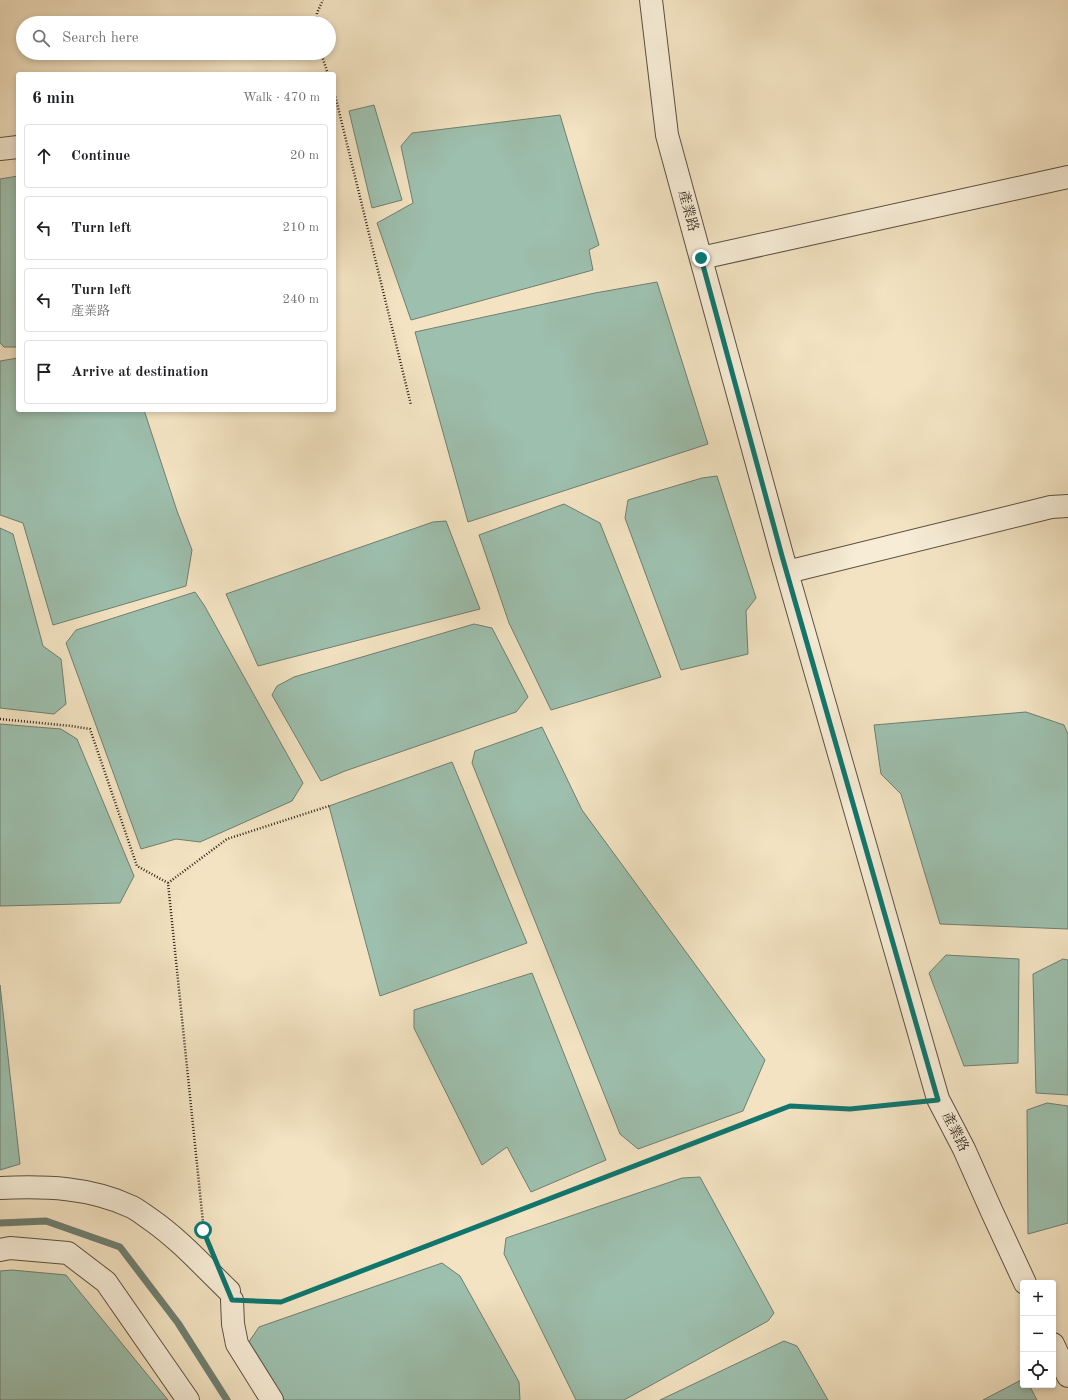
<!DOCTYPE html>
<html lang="en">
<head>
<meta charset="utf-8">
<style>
	:root { --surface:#fff; --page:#f2f2f2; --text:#202124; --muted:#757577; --line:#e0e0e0 }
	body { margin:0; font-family:"Old Standard TT","Noto Serif TC",serif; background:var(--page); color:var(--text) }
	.controls { position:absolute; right:12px; bottom:12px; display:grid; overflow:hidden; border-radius:4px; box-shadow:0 2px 6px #0003 }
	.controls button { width:36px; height:36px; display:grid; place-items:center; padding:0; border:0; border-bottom:1px solid var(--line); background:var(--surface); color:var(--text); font:20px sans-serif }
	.stop { position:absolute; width:12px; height:12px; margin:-9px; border:3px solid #0f766e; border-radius:50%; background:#fff }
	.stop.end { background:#0f766e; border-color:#fff; box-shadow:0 1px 4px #0008 }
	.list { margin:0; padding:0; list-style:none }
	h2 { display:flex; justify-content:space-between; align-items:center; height:52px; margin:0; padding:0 16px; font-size:17px }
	h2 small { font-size:13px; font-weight:400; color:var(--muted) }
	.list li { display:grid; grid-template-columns:26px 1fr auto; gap:12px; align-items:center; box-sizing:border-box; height:64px; margin:0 8px 8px; padding:0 8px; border:1px solid var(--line); border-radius:4px }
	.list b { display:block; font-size:15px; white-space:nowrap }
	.list p { margin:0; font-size:13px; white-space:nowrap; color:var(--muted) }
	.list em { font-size:13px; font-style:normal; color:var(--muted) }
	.icon { flex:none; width:22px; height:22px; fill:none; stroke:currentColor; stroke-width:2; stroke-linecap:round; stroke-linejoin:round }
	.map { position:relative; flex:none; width:1068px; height:1400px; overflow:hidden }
	.search { position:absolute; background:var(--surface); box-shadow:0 2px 6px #0003; left:16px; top:16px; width:320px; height:44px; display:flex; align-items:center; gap:10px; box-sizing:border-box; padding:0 14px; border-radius:22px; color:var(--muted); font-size:15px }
	.panel { position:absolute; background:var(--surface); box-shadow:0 2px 6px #0003; left:16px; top:72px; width:320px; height:340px; border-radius:4px }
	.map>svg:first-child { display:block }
	.water { fill:#9dbfad; stroke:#6f7f71 }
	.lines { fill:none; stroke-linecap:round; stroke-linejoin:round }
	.stream { stroke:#6f7f71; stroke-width:7 }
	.minor-casing { stroke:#5c5142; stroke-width:24 }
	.path { stroke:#2a2017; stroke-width:2.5; stroke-dasharray:1 2; stroke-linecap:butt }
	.minor { stroke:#f7edd7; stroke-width:22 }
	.route { stroke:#0f766e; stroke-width:5 }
	.labels { text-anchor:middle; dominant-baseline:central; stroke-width:3; stroke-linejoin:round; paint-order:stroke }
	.street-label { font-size:14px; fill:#2a2017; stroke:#f7edd7 }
</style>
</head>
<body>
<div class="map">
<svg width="1068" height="1400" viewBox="0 0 1068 1400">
	<rect width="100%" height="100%" fill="#f3e3c2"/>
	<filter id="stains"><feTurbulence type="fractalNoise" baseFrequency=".005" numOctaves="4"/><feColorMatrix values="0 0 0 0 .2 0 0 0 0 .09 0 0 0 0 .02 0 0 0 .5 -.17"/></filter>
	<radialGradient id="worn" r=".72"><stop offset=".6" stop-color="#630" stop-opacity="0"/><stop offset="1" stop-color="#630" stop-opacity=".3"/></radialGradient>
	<path class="water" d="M374,105L402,200L372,208L349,111Z
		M560,115L599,245L589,250L593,270L411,320L377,223L413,203L401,146L412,133Z
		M18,176V347H4L0,343V179Z
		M657,282L708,444L468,522L415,332L595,293Z
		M18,358V410H144L177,511L192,550L186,586L53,625L23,523L0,515V361Z
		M717,476L756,598L746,611L748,654L681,670L625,518L628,500L702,478Z
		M564,504L600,523L661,677L551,710L509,623L479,535Z
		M446,521L480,609L258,666L226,594L433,522Z
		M0,528L13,534L43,646L61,659L66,704L54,714L0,708Z
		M195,592L204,605L303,783L292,801L200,842L176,839L141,849L66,643L76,630Z
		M474,624L492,628L528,697L516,712L345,771L321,781L272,695L277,686L294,677Z
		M1026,712L1064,725L1068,734V929L940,924L901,794L881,774L874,725Z
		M0,724L61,729L77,739L134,876L120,903L0,906Z
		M542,727L582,810L765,1060L743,1111L638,1149L620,1134L472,763L475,751Z
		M452,762L527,943L380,996L329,806Z
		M946,955L1019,959L1018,1063L964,1066L929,973Z
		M1063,959L1068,960V1095L1036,1093L1033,974Z
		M532,973L606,1160L531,1192L507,1147L482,1165L414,1028V1010Z
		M0,985L20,1164L0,1170Z
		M1047,1103L1068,1106V1223L1028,1234L1027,1110Z
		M700,1177L774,1313L768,1321L624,1400H576L504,1254L506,1238L682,1178Z
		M442,1263L460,1276L519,1382L520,1400H276L242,1352L259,1327Z
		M12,1270L66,1275L168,1400H0V1271Z
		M784,1341L797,1346L828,1400H660Z
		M1023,1379V1385H1029L1037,1400H983Z"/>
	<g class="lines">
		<path class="stream" d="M0,1223L46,1221L120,1247L178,1323L227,1400"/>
		<g class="minor-casing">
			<path id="minor" d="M651,0L667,135L782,555L938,1099L964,1149L992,1212L1025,1283
				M0,149L18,147
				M701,258L1068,177
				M787,572L1051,507L1068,506
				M0,1188C45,1186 90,1187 132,1207C138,1210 144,1215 150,1219C179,1239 203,1266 229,1291
				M0,1250L10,1248L68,1253L106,1282L188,1400
				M232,1300L233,1324L237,1344L272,1400
				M1053,1344L1068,1376"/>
		</g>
		<path class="path" d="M316,23L317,13L323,0
			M321,53L328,74
			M334,91L411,405
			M0,719L71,726L90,729L137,866L168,883L204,1232
			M168,883L227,839L329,806
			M256,1301L281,1302L790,1106L850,1109L916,1102"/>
		<use href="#minor" class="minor"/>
	</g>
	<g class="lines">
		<path class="route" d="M203,1230L232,1300L281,1302L790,1106L850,1109L938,1100L782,556L701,258"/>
	</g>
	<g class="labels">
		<g class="street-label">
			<text transform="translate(688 211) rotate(75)">產業路</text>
			<text transform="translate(955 1132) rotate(63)">產業路</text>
		</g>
	</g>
	<rect width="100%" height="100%" filter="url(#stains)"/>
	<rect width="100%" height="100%" fill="url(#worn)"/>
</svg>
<div class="controls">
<button>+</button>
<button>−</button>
<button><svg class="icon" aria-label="locate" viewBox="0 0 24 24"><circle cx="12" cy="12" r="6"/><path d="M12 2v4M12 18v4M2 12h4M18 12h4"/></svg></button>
</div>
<div class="stop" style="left:203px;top:1230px"></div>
<div class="stop end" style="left:701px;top:258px"></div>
<div class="search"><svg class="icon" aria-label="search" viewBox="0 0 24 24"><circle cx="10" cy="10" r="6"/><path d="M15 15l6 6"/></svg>Search here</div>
<section class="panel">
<h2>6 min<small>Walk · 470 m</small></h2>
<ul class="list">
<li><svg class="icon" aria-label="ahead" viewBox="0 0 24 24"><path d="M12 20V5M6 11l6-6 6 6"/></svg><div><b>Continue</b></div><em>20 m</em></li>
<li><svg class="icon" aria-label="left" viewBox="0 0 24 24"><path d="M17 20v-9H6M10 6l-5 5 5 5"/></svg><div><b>Turn left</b></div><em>210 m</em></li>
<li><svg class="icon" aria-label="left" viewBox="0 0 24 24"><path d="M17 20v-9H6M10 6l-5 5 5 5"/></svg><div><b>Turn left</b><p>產業路</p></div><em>240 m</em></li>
<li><svg class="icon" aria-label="arrive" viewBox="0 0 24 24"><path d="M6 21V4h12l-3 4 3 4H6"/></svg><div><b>Arrive at destination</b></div></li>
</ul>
</section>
</div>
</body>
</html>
